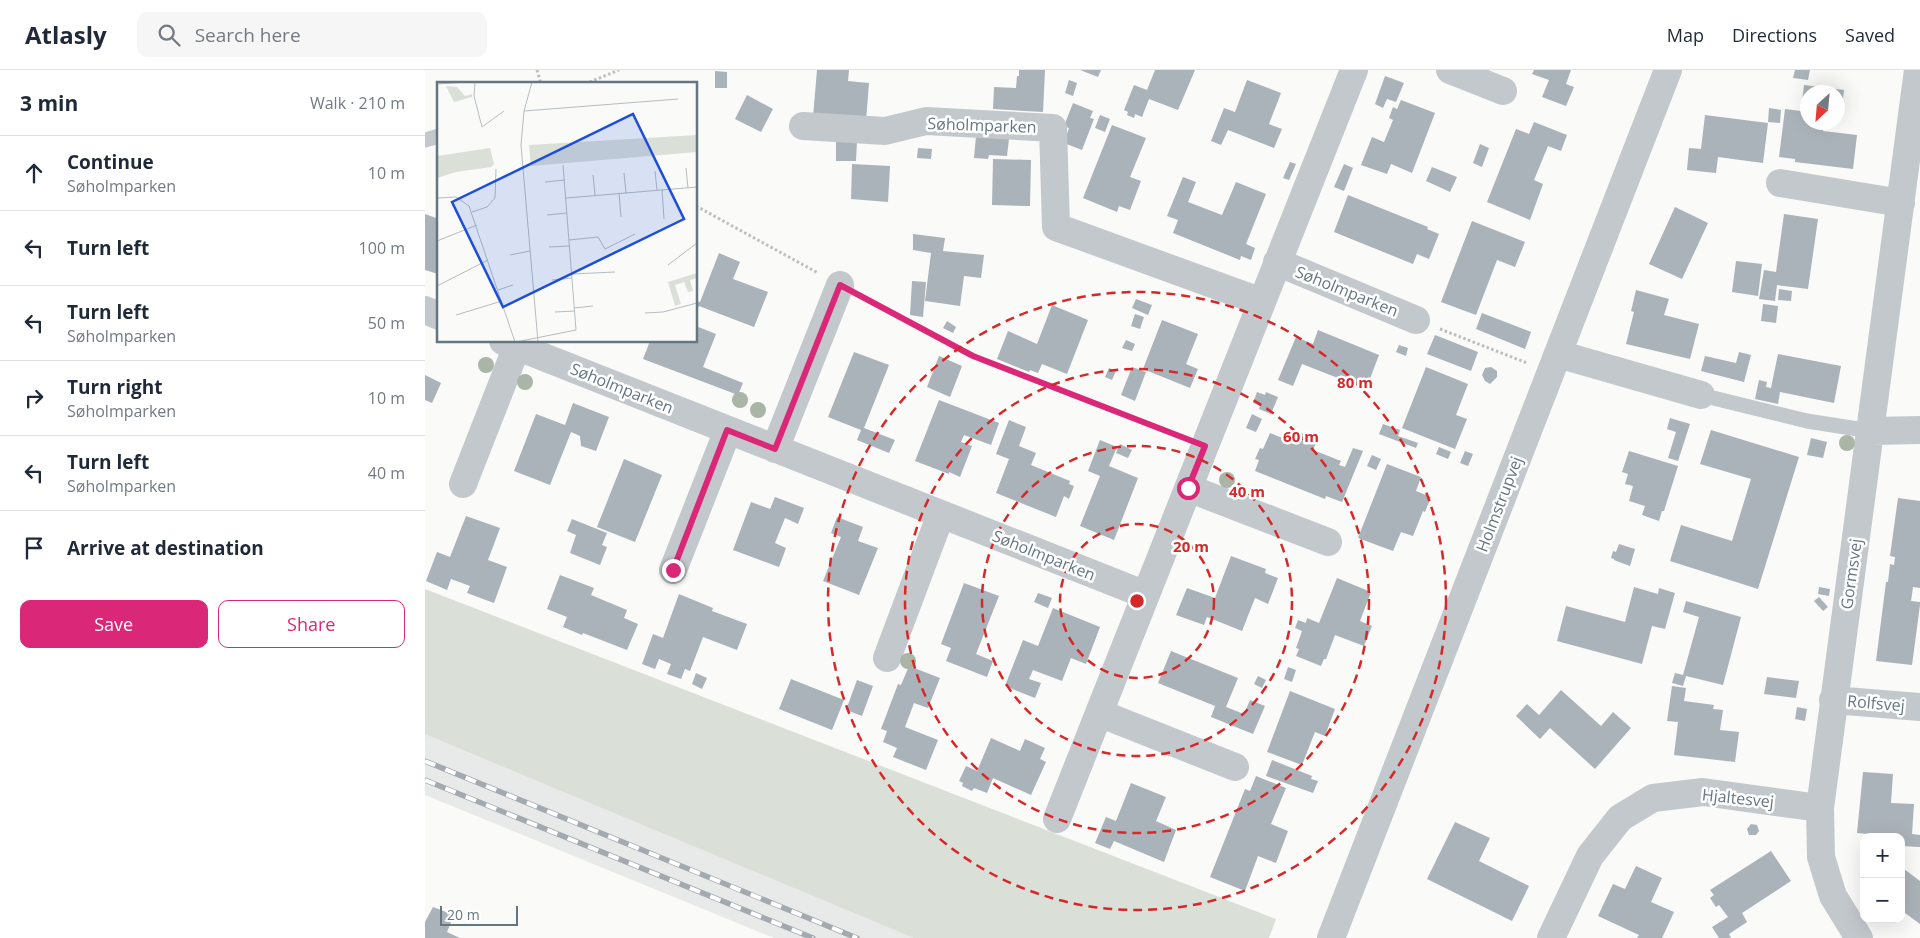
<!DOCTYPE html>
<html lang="en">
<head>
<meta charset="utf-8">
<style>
	:root { --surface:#fff; --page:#f6f6f7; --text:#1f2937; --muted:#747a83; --line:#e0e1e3; --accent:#db2777 }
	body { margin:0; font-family:"Open Sans",sans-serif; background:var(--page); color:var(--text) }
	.controls { position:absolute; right:15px; bottom:15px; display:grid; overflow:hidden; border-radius:10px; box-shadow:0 5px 20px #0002 }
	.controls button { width:45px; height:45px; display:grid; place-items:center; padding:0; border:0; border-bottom:1px solid var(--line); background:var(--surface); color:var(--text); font:25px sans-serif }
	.compass { position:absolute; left:1375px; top:15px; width:45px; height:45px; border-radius:50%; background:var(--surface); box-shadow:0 5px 20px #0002; rotate:206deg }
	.scale { position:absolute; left:15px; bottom:12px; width:78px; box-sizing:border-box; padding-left:5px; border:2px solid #657683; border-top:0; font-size:14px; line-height:18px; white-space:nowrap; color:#657683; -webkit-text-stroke:4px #fff; paint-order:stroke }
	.stop { position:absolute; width:15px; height:15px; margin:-11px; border:4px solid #db2777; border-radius:50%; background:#fff }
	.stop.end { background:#db2777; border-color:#fff; box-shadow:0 1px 5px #0008 }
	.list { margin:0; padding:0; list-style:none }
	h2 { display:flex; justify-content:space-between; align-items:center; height:65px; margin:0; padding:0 20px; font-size:21px }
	h2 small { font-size:16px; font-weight:400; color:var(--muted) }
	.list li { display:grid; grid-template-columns:32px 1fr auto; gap:15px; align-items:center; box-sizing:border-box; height:75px; padding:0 20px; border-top:1px solid var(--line) }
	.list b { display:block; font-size:19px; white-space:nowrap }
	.list p { margin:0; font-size:16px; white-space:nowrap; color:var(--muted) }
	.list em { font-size:16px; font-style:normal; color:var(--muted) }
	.actions { display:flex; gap:10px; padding:15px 20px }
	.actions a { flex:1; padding:11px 0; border:1px solid var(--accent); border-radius:10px; text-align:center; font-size:18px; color:var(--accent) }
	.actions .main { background:var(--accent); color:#fff }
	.icon { flex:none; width:28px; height:28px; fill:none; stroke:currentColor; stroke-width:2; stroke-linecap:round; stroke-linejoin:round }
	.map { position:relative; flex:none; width:1495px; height:868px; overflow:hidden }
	header { display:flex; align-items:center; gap:30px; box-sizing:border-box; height:70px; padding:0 25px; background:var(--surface); border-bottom:1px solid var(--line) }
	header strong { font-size:24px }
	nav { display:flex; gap:28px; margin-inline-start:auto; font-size:18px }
	.search { width:350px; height:45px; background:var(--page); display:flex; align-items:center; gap:12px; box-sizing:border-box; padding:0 18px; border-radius:10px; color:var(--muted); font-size:19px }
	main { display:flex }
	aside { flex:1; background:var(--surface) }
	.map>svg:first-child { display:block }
	.built { fill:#e8e9e9 }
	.green { fill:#dadfd7 }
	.building { fill:#aab3b9 }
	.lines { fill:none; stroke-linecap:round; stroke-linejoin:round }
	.path { stroke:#bbbfc2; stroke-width:3; stroke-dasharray:2.5 2.5; stroke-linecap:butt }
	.service { stroke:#c3c8cc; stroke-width:15 }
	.minor { stroke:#c3c8cc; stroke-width:28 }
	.tertiary { stroke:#c3c8cc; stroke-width:28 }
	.rail-casing { stroke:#a2aab0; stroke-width:5.5 }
	.rail { stroke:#fff; stroke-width:4; stroke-dasharray:11; stroke-linecap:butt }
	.tree { fill:#aab4a7 }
	.route { stroke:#db2777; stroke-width:6 }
	.ring { fill:none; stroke:#d62828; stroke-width:2.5; stroke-dasharray:9 6 }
	.labels { text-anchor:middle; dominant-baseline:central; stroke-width:5; stroke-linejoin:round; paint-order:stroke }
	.street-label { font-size:16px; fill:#657683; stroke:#fff }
	.inset-road { fill:none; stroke:#b5bdc2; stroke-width:1 }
	.view { fill:#1d4ed8; fill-opacity:0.15; stroke:#1d4ed8; stroke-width:2.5 }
	.inset-edge { fill:none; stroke:#657683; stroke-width:2.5 }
	.centre { fill:#d62828; stroke:#fff; stroke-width:2.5 }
	.ring-label { font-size:15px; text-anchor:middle; font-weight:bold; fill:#d62828; stroke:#fff; stroke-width:5; stroke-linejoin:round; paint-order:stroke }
</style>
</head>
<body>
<header>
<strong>Atlasly</strong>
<div class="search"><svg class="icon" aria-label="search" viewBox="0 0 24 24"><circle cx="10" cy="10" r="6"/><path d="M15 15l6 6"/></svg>Search here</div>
<nav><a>Map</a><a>Directions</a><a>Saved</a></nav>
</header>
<main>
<aside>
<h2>3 min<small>Walk · 210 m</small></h2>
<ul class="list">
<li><svg class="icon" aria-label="ahead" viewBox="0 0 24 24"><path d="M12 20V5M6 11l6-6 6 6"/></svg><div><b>Continue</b><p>Søholmparken</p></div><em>10 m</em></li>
<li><svg class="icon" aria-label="left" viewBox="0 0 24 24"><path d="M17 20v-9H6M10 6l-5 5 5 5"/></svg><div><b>Turn left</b></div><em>100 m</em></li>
<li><svg class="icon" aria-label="left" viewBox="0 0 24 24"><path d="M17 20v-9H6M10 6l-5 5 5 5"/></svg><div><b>Turn left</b><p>Søholmparken</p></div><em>50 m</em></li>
<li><svg class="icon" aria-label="right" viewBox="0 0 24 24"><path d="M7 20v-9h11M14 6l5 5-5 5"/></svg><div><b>Turn right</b><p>Søholmparken</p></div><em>10 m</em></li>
<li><svg class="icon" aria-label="left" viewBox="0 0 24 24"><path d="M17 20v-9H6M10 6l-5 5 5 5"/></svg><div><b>Turn left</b><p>Søholmparken</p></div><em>40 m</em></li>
<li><svg class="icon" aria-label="arrive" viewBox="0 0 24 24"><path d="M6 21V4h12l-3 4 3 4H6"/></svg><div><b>Arrive at destination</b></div></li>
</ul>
<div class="actions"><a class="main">Save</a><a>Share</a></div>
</aside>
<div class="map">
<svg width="1495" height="868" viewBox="0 0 1495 868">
	<rect width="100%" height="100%" fill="#fafaf8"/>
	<path class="built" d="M0,660L493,868H349L0,725Z"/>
	<path class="green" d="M0,519L851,849L844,868H489L0,664Z"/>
	<path class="building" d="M392,0H424L423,11L444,13L441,51L388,47Z
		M594,0H620L618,42L568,39L569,17L591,18L592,6H594Z
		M655,0H676L673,7Z
		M730,0H770L753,40L724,29L717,47L710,44L709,48L702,45L703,42L699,40L709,15L722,20Z
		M1109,0H1146L1141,14L1149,17L1141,36L1117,27L1124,10L1107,4Z
		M1370,0H1385L1383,10L1368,8Z
		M290,1L302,2V18H290Z
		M960,6L979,13L971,32L962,29L958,38L950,34Z
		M644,10L652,13L648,26L640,23Z
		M822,10L856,23L844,54L857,59L849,78L803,60L796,75L786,71L799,38L810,42Z
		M1379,15L1419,20L1417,37H1412V22H1382V52H1399L1398,61L1432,65L1428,99L1370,92V89L1354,87L1360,39L1376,41Z
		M322,25L348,39L336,62L310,49Z
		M976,30L1010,43L987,103L966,94L962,104L936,95L947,67L959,72L968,50L964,48L968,37L972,39Z
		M648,33L668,41L665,48L669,49L657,80L639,73L644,58L639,56Z
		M1344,38L1356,40L1355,53L1343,52Z
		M675,45L685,49L680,62L670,58Z
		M1280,45L1343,53L1338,93L1293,87L1291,103L1262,100L1264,78L1276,79Z
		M1109,52L1142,65L1136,81L1123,76L1109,110L1118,114L1105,150L1062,132L1091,59L1104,64Z
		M687,55L721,68L705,107L716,111L705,140L694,136L692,142L658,128Z
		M551,66L584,69L582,86L564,85L563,89L549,88Z
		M411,70L432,71L431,91H411Z
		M1055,74L1064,78L1057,97L1048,93Z
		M493,78L507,79L506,89L492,88Z
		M568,89L606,90L605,136L567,135Z
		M865,92L871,94L864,110L858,108Z
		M427,94L465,96L463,132L426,129Z
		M919,94L928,98L919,121L909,117Z
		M1007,97L1032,107L1025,122L1001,111Z
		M758,107L771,112L763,132L797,145L811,112L841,124L821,174L830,178L826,190L816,186L815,190L748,163L753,150L742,146Z
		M923,125L1003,157L1002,159L1014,164L1004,189L992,184L988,194L909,162Z
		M1250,137L1283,153L1257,209L1224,194Z
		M0,144L14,149L13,204L0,200Z
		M1359,144L1393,149L1383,219L1352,215L1350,231L1334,229L1339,200L1351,202Z
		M1047,151L1100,172L1090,197L1072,190L1051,245L1016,232Z
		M488,164L520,168L518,181L559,185L556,208L539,206L535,236L500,231L506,183L488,180Z
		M294,183L315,192L308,209L343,222L329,257L274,236L271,242V231L275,232Z
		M1311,191L1337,194L1333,226L1307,222Z
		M487,211L501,212L498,247L485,245Z
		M1354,219L1367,221L1366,231L1353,230Z
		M1211,220L1244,229L1239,245L1274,254L1265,289L1201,274L1209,242L1206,241Z
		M711,229L727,235L723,245L707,238Z
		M1338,234L1353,236L1351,253L1336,251Z
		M627,235L663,250L642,304L617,294L613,303L605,300L604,302L572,289L583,261L612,274Z
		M1057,243L1106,262L1100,279L1051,259Z
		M710,244L719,247L715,259L706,256Z
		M737,250L773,264L761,294L773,299L765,318L718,299Z
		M522,251L531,257L528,263L518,258Z
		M271,256L291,264L278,297L318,313L313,325L218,289L225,271H271Z
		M893,260L954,285L941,319L877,294L868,316L853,310L871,267L888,274Z
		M1010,265L1053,282L1046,301L1002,284Z
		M701,270L710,274L707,281L697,278Z
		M974,275L983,278L981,286L971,282Z
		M429,282L464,295L439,358L470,370L464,383L432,370L436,360L403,347Z
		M1314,282L1326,285L1319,312L1276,301L1280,286L1311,293Z
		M1353,284L1416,296L1409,333L1355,322L1353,334L1330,329L1334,310L1342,312L1341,317L1346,318Z
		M514,286L537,296L525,327L502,317Z
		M707,297L721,302L710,331L696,325Z
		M1001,297L1043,314L1031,345L1042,349L1030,379L977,358Z
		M1066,297L1072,301V307L1065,314L1060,311L1057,305L1060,298Z
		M684,298L691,301L687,310L680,307Z
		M0,305L16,313L7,333L0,330Z
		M832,322L840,325L841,322L853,327L846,344L834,339L835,336L828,333Z
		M514,330L574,353L566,375L539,365L536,372L547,376L535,407L524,402V404L490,391Z
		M148,333L184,347L171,381L156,376L155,366L146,362L125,415L89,401L111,344L140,355Z
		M827,344L837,349L831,362L821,358Z
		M1245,348L1265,354L1253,391L1243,388L1251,362L1242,359Z
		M584,350L601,357L594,376L611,383L606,395L645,411L644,414L649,416L644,429L639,426L631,447L571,423L584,389L571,384Z
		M958,354L975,360L973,366L993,373L991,378L954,364Z
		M1286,360L1374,387L1333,519L1245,491L1256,455L1307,471L1326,409L1275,394Z
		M874,362L892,370L888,380L916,391L914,395L920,397L928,378L938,381L917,432L901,426L900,429L830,401L834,390L830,389L835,378L838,379L845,363L870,373Z
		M1386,368L1402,372L1398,388L1382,385Z
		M675,370L692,377L684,396L713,408L689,470L655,456L675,406L663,401Z
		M695,374L707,380L703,388L691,383Z
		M1014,377L1026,382L1023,389L1011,384Z
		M1040,381L1048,384L1043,396L1035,393Z
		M1204,381L1253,396L1239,441H1237L1234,451L1217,445L1220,436L1204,431L1208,416L1200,414L1203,404L1197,402Z
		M947,385L956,389L951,400L942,396Z
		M199,389L237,405L210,472L172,457Z
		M962,394L996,407L991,421L1006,427L1000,442L998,441L988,466L976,462L968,481L933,468Z
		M350,427L379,438L373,454L360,448L350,473L361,478L354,497L308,480L326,432L345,439Z
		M1473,428L1495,431V518L1488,517L1486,531L1495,532V535L1487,595L1451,591L1461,512H1463L1465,494L1469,495L1470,487L1465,486Z
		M41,446L75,458L63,490L82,497L69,533L42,523L45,516L26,509L22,520L1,511L12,482L25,487Z
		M412,447L438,457L433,471L453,478L434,525L398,511L416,467L406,463Z
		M147,449L182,463L177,475L182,477L175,495L145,483L151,465L142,461Z
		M1194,474L1210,479L1205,496L1189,490V489L1186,488L1188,481L1191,482Z
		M806,486L841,499L840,503L853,508L843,534L830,528L817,561L782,547L779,555L751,545L762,518L790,528Z
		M135,505L169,518L166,525L202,540L199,548L213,554L202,580L158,563L157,565L138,557L142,547L122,539Z
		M912,508L946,522L935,551L947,556L939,576L910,565L901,589H899L896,596L871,586L874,579L871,578L877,561L870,558L873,550L881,553L882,548L894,553Z
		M539,513L574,526L551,584L568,591L562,607L521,591L526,578L516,574Z
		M1209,517L1233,524L1234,518L1250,523L1240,559L1227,556L1217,594L1132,571L1141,536L1200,552Z
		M1394,517L1405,519L1404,526L1393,524Z
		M613,523L627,528L623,538L609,532Z
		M254,524L288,538L287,541L322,554L312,580L278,567L265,601L260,599L256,609L242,604L246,594L234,589L230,599L217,594L228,564L238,568Z
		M1394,527L1403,537L1398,541L1389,531Z
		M1261,531L1316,547L1298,615L1261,606L1258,616L1247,613L1250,603L1258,605L1274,547L1258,542Z
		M628,538L675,557L661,594L646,588L637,611L608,600L604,609L616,613L610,628L580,616L598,570L613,576Z
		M746,581L813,608L801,637L819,644L825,630L840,636L828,664L786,647L790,636L733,613Z
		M484,596L515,608L503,638L489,633L480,657L513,670L501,700L468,687L472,678L458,672L462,661L456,659L473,614L476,615Z
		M863,597L871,600L867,612L859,609Z
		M271,603L282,608L277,619L267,614Z
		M833,606L841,610L837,618L829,614Z
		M1342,607L1374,611L1371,628L1339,624Z
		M366,609L419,630L407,660L354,639Z
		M432,610L448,616L437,646L421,640Z
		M1247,616L1261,618L1259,631L1289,635L1288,639L1298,640L1295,660L1314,662L1310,692L1249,685L1253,652L1242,651Z
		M1136,620L1176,656L1188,642L1206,658L1170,699L1125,658L1115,669L1091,646L1102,634L1114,645Z
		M865,621L910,639L900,666L890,662L877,695L842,682Z
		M1372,637L1382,639L1380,651L1370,649Z
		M566,668L595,681L600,669L620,678L615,689L621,692L606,725L568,708L562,723L549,718L547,721L537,716L538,713L534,711L541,696L552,701Z
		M847,690L887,706L886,709L893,711L888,723L841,706Z
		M1438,702L1468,704L1466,733L1489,734L1487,764L1495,765V777L1476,776V767L1432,763Z
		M831,706L861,718L846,754L863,761L851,793L833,786L820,821L785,807L820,719L825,721Z
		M706,713L741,727L731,751L751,760L739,792L689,771L685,779L670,773L681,747L691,751Z
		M1030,752L1065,768L1054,791L1104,816L1087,851L1002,809Z
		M1326,754L1332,755L1334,761L1331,765H1324L1322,759Z
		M1346,781L1366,811L1317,843L1322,852L1304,864L1306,868H1294L1287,857L1303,847L1294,835L1291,837L1285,828L1289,825L1285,820Z
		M1211,796L1237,808L1226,832L1249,842L1237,868H1212L1214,865L1173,846L1188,814L1200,819Z
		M1479,799L1495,811V854L1476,840V802Z
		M8,837L29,845L22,862L35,868H0V852Z"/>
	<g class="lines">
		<path class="path" d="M112,0L116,14
			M160,14L194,0
			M271,136L393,203
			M438,227L548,286L755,366
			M1015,259L1102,293"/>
		<path class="service" d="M0,70L14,66
			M1276,325L1382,351L1446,361"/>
		<path class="minor" d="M1025,0L1078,21
			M378,56L460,61L501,51L628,58L631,157L837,232
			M1355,113L1476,133
			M852,192L991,250
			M0,240L14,246
			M78,271L721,525
			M1133,284L1276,325
			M1446,361L1495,360
			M350,379L415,215
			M38,414L92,276
			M763,418L903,472
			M248,500L303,360
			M462,588L516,444
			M1408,630L1495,637
			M674,643L810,697
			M632,749L929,0
			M1126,868L1165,786L1195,748L1228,728L1278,722L1395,738
			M1434,868L1408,826L1396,787L1395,738L1493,0"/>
		<path class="tertiary" d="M906,868L1243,0"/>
		<g class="rail-casing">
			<path id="rail" d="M0,691L432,868
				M0,710L388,868"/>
		</g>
		<use href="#rail" class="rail"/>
	</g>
	<g class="tree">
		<circle cx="61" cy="295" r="8"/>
		<circle cx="100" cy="312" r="8"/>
		<circle cx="315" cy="330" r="8"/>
		<circle cx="333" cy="340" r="8"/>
		<circle cx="1422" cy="373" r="8"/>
		<circle cx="802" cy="410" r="8"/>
		<circle cx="483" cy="591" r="8"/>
	</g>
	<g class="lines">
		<path class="route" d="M248,500L302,360L350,379L415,215L548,286L780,376L763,418"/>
	</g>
	<g class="ring">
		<circle cx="712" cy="531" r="77"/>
		<circle cx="712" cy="531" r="155"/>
		<circle cx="712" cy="531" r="232"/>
		<circle cx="712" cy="531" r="309"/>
	</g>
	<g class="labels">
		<g class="street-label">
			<text transform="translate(557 55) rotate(2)">Søholmparken</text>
			<text transform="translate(922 221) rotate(22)">Søholmparken</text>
			<text transform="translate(197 318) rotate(22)">Søholmparken</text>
			<text transform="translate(1074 434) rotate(-69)">Holmstrupvej</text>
			<text transform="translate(619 485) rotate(22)">Søholmparken</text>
			<text transform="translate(1426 504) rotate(-82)">Gormsvej</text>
			<text transform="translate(1451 633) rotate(5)">Rolfsvej</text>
			<text transform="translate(1313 728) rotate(6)">Hjaltesvej</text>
		</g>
	</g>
	<g transform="translate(12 12)">
		<rect width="260" height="260" fill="#fafaf8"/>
		<path d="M9,4L20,5L28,14L35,12V15L17,20ZM260,53V70L94,84L92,63ZM53,66L57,82L54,85L19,90L0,96V74ZM260,191V196L253,198L256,209L251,210L247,200L238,203L244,222L238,224L231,200Z" fill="#dadfd7"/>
		<path class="inset-road" d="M38,0L37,14L45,45L67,29M95,0L87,29L84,63L101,260M0,2L30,0M87,29L241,17M249,86L251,106M218,89L220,108M187,91L189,111M156,93L158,113M108,100L128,98M225,108L227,137M182,111L184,135M0,116L19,115L32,124L78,260M129,116L260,105M35,130L50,125L58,116L59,87M110,133L130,131M132,158L161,155L168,167L198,152M0,159L40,143M112,165L133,164M73,173L93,169M231,183L260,161M135,192L178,190M115,198L135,196M0,204L51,178M61,208L76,203M137,226L156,224M118,230L138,229M208,231L226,230L260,221M19,233L65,219M79,260L139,248L126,83"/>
		<path class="view" d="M196,32L247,137L66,225L15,120Z"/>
		<rect width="260" height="260" class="inset-edge"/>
	</g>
	<circle cx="712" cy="531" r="8" class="centre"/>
	<g class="ring-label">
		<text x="930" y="318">80 m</text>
		<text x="876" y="372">60 m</text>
		<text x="822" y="427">40 m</text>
		<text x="766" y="482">20 m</text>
	</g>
</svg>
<div class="controls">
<button>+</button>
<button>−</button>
</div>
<svg class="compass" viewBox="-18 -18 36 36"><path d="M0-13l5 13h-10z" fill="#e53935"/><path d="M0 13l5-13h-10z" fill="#747a83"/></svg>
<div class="scale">20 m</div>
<div class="stop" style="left:763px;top:418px"></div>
<div class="stop end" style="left:248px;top:500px"></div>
</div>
</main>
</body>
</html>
